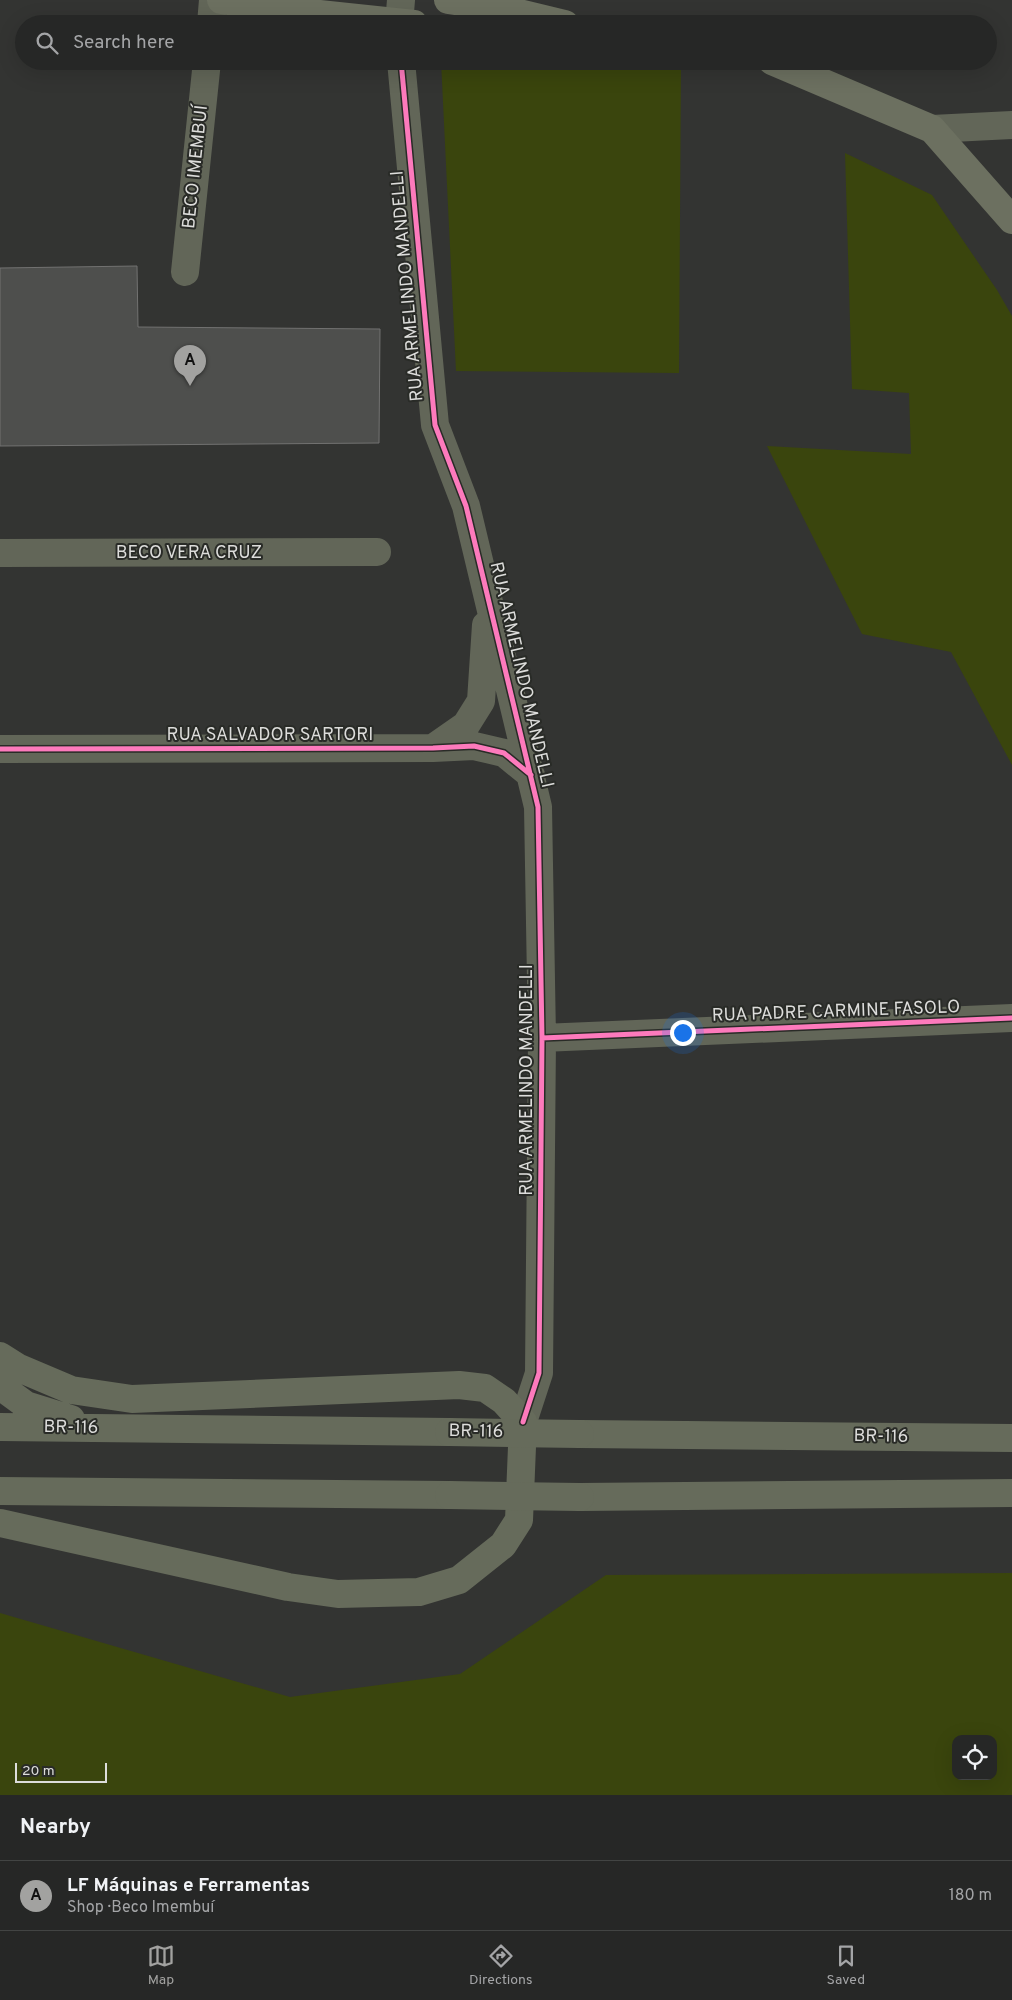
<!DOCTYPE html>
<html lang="en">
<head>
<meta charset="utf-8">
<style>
	:root { --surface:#262726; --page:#323332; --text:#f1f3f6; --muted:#a4a5a7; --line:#424443; --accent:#a2a2a0 }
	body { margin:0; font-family:Overpass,sans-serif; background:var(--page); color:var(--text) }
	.controls { position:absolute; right:15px; bottom:15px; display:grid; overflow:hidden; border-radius:10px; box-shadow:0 5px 20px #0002 }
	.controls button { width:45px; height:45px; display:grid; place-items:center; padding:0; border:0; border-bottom:1px solid var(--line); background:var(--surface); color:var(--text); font:25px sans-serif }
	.scale { position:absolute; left:15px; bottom:12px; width:92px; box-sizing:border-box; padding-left:5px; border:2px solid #dddddb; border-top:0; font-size:14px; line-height:18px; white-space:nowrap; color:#dddddb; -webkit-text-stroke:4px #292b27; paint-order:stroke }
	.you { position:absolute; left:682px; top:1032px; width:18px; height:18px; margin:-12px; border:4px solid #fff; border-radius:50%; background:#1a73e8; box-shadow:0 0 0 8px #1a73e833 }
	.badge { display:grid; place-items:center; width:32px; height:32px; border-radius:50%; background:var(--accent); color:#111; font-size:16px; font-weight:700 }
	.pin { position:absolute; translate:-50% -41px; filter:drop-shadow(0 1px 2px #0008) }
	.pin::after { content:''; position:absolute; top:26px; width:18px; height:15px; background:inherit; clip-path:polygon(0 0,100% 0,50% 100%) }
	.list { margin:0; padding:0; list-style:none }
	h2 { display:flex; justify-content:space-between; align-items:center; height:65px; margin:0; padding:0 20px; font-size:21px }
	h2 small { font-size:16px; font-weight:400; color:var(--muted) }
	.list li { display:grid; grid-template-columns:32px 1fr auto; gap:15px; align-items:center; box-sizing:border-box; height:70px; padding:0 20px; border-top:1px solid var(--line) }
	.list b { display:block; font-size:19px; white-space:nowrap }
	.list p { margin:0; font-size:16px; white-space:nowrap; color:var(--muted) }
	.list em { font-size:16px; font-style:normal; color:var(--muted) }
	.icon { flex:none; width:28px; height:28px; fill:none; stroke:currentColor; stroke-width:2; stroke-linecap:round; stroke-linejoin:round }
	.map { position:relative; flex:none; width:1012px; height:1795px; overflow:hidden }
	.search { position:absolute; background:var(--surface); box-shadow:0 5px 20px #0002; left:15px; right:15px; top:15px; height:55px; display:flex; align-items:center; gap:12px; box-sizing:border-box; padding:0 18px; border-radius:28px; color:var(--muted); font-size:19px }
	.sheet { height:135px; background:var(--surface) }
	nav { display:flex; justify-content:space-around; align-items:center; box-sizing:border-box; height:70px; border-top:1px solid var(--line); background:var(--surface); font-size:14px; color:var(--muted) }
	nav a { display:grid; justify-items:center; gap:2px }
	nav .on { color:var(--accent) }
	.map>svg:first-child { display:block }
	.green { fill:#3a450d; fill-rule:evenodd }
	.building { fill:#4e4f4d; stroke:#727271 }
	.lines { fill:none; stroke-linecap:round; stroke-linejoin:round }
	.street { stroke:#626658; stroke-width:28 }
	.secondary { stroke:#6c7060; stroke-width:28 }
	.highway { stroke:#666b5b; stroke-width:28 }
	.highway-bridge { stroke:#666b5b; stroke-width:28 }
	.cycleway-casing { stroke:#292b27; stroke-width:8 }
	.cycleway { stroke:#fd7abc; stroke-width:5 }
	.labels { text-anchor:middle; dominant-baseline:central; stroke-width:4; stroke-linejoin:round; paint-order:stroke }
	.street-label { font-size:18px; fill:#dddddb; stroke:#292b27 }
</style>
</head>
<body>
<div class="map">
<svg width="1012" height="1795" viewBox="0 0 1012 1795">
	<rect width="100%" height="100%" fill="#333432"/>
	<path class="green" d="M441,61L681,62L679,373L456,371Z
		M845,153L932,195L997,290L1012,316V765L951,652L862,634L767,446L911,454L909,393L852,389Z
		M1012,1573V1795H0V1613L290,1697L460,1674L606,1575ZM956,1739H993V1776H956Z"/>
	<path class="building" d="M137,266L138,327L380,329L379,443L0,446V268Z"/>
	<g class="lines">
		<path class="street" d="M211,24L213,0
			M399,24L401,0
			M401,61L435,425L466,506L538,807L542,1038L539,1373L523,1422
			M932,129L1012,125
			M185,272L207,61
			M0,553L377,552
			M433,748L466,725L481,701L486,625
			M0,749L433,748L474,746L504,753L531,775
			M542,1038L1012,1018"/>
		<path class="secondary" d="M221,0L292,11L414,24
			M448,0L494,7L565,24
			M772,61L932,129L1012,220"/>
		<path class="highway" d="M0,1356L19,1368L71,1390L132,1399L459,1385L485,1388L504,1401L523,1422L519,1520L503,1545L459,1580L419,1592L338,1594L288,1587L0,1523
			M0,1386L26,1405L71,1419
			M0,1427L449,1432
			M580,1434L1012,1438
			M0,1491L449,1495
			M580,1497L1012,1493"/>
		<path class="highway-bridge" d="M449,1432L580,1434
			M449,1495L580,1497"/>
		<g class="cycleway-casing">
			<path id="cycleway" d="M401,61L435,425L466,506L538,807L542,1038L539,1373L523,1422
				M0,749L433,748L474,746L504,753L531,775
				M542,1038L1012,1018"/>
		</g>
		<use href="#cycleway" class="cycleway"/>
	</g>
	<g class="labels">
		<g class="street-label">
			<text transform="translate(196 167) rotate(-84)">BECO IMEMBUÍ</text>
			<text transform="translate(408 286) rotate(-95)">RUA ARMELINDO MANDELLI</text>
			<text x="189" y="553">BECO VERA CRUZ</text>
			<text transform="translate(521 675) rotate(77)">RUA ARMELINDO MANDELLI</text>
			<text x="270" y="735">RUA SALVADOR SARTORI</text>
			<text transform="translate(836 1012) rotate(-2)">RUA PADRE CARMINE FASOLO</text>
			<text transform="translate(527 1080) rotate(-90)">RUA ARMELINDO MANDELLI</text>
			<text transform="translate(71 1428) rotate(1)">BR-116</text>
			<text transform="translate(476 1432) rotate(1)">BR-116</text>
			<text transform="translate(881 1437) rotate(1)">BR-116</text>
		</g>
	</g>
</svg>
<div class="controls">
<button><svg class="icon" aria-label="locate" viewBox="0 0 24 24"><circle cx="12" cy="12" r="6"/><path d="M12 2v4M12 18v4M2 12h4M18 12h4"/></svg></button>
</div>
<div class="scale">20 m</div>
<div class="you"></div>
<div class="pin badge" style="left:190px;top:386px">A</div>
<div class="search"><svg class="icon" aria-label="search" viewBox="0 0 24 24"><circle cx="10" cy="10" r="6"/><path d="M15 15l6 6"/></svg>Search here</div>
</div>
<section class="sheet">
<h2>Nearby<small></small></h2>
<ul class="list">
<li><span class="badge">A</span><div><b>LF Máquinas e Ferramentas</b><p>Shop · Beco Imembuí</p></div><em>180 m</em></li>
</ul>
</section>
<nav>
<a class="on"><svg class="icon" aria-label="map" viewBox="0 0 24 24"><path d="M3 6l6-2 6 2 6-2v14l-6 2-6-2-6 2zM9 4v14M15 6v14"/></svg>Map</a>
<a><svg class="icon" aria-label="directions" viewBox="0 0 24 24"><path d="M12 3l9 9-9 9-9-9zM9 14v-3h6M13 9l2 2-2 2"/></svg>Directions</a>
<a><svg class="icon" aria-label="saved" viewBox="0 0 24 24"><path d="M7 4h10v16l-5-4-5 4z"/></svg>Saved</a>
</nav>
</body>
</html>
